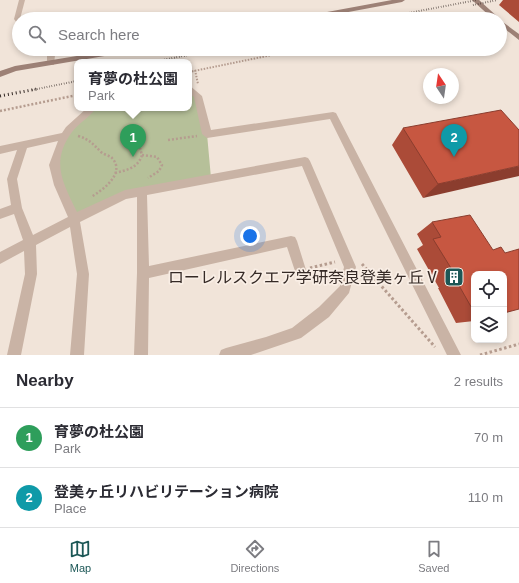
<!DOCTYPE html>
<html lang="en">
<head>
<meta charset="utf-8">
<style>
	:root { --surface:#fff; --page:#f2f2f3; --text:#2b2b33; --muted:#7c7c81; --line:#e1e1e2; --accent:#1c5756 }
	body { margin:0; font-family:Arial,"Noto Sans JP",sans-serif; background:var(--page); color:var(--text) }
	.controls { position:absolute; right:12px; bottom:12px; display:grid; overflow:hidden; border-radius:8px; box-shadow:0 2px 6px #0003 }
	.controls button { width:36px; height:36px; display:grid; place-items:center; padding:0; border:0; border-bottom:1px solid var(--line); background:var(--surface); color:var(--text); font:20px sans-serif }
	.compass { position:absolute; left:423px; top:68px; width:36px; height:36px; border-radius:50%; background:var(--surface); box-shadow:0 2px 6px #0003; rotate:347deg }
	.you { position:absolute; left:250px; top:236px; width:14px; height:14px; margin:-10px; border:3px solid #fff; border-radius:50%; background:#1a73e8; box-shadow:0 0 0 6px #1a73e833 }
	.badge { display:grid; place-items:center; width:26px; height:26px; border-radius:50%; background:var(--accent); color:#fff; font-size:13px; font-weight:700 }
	.pin { position:absolute; translate:-50% -33px; filter:drop-shadow(0 1px 2px #0008) }
	.pin::after { content:''; position:absolute; top:21px; width:14px; height:12px; background:inherit; clip-path:polygon(0 0,100% 0,50% 100%) }
	.popup { position:absolute; left:74px; top:59px; width:118px; height:52px; box-sizing:border-box; display:grid; place-content:center; border-radius:8px; background:var(--surface); filter:drop-shadow(0 1px 3px #0005); font-size:13px; white-space:nowrap; color:var(--muted) }
	.popup b { font-size:15px; color:var(--text) }
	.popup::after { content:''; position:absolute; left:50%; top:100%; margin-left:-8px; border:8px solid transparent; border-top-color:var(--surface) }
	.list { margin:0; padding:0; list-style:none }
	h2 { display:flex; justify-content:space-between; align-items:center; height:52px; margin:0; padding:0 16px; font-size:17px }
	h2 small { font-size:13px; font-weight:400; color:var(--muted) }
	.list li { display:grid; grid-template-columns:26px 1fr auto; gap:12px; align-items:center; box-sizing:border-box; height:60px; padding:0 16px; border-top:1px solid var(--line) }
	.list b { display:block; font-size:15px; white-space:nowrap }
	.list p { margin:0; font-size:13px; white-space:nowrap; color:var(--muted) }
	.list em { font-size:13px; font-style:normal; color:var(--muted) }
	.icon { flex:none; width:22px; height:22px; fill:none; stroke:currentColor; stroke-width:2; stroke-linecap:round; stroke-linejoin:round }
	.map { position:relative; flex:none; width:519px; height:355px; overflow:hidden }
	.search { position:absolute; background:var(--surface); box-shadow:0 2px 6px #0003; left:12px; right:12px; top:12px; height:44px; display:flex; align-items:center; gap:10px; box-sizing:border-box; padding:0 14px; border-radius:22px; color:var(--muted); font-size:15px }
	.sheet { height:172px; background:var(--surface) }
	nav { display:flex; justify-content:space-around; align-items:center; box-sizing:border-box; height:56px; border-top:1px solid var(--line); background:var(--surface); font-size:11px; color:var(--muted) }
	nav a { display:grid; justify-items:center; gap:2px }
	nav .on { color:var(--accent) }
	.map>svg:first-child { display:block }
	.green { fill:#b6c099 }
	.lines { fill:none; stroke-linecap:round; stroke-linejoin:round }
	.path-far2 { stroke:#b59c8f; stroke-width:2; stroke-dasharray:1.5 1.5; stroke-linecap:butt }
	.path-far1 { stroke:#b59c8f; stroke-width:2.5; stroke-dasharray:2 2; stroke-linecap:butt }
	.path { stroke:#b59c8f; stroke-width:3; stroke-dasharray:2.5 2.5; stroke-linecap:butt }
	.street { fill:#c9b3a5; fill-rule:evenodd }
	.secondary { fill:#9d8176; fill-rule:evenodd }
	.rail-far1 { stroke:#352a26; stroke-width:2; stroke-dasharray:0.5 2; stroke-linecap:butt }
	.rail { stroke:#352a26; stroke-width:3; stroke-dasharray:1 3; stroke-linecap:butt }
	.wall { fill:#ab4b38 }
	.shaded-wall { fill:#8b3d2e }
	.building { fill:#c75741; stroke:#8b3d2e }
	.labels { text-anchor:middle; dominant-baseline:central; stroke-width:3.5; stroke-linejoin:round; paint-order:stroke }
	.near-poi-label { font-size:16px; fill:#352a26; stroke:#f9eee5; text-anchor:end }
</style>
</head>
<body>
<div class="map">
<svg width="519" height="355" viewBox="0 0 519 355">
	<rect width="100%" height="100%" fill="#f1e4d9"/>
	<path class="green" d="M189,88L198,96L207,134L211,178L125,195L74,219L59,185V148L69,129L92,108H189Z"/>
	<g class="lines">
		<path class="path-far2" d="M447,19L476,13
			M195,70L198,84
			M189,72L301,49"/>
		<path class="path-far1" d="M0,111L77,95
			M78,136C89,139 93,144 101,152C104,155 109,155 112,158C126,173 103,190 91,197
			M168,140L197,136
			M142,155L157,157L162,165L159,171L148,178
			M115,173C127,170 138,168 142,155L140,148"/>
		<path class="path" d="M362,264L435,347
			M310,268L335,262
			M480,355L519,344"/>
		<path class="street" d="M19,0H25L20,19H19V24L17,23L14,19Z
			M44,49H52L55,55L54,65H51L47,63V55Z
			M189,85L202,96L211,130L333,112L336,113L461,355H447L330,119L207,138L202,134L194,97L189,93Z
			M87,108H96C90,117 79,123 72,132C50,162 63,183 77,212L125,190L305,157L308,158L310,161L356,267L349,293L329,317L301,338L251,355H219L221,350L226,348L266,337L292,328L319,307L340,286L344,267L302,166L147,195L149,266L291,236L295,237L297,241L306,270L304,274L300,276L296,274L287,247L149,278L148,355H134L137,273V197L126,199L80,222L89,274L84,355H70L77,274L70,227L36,245L37,274L21,355H7L25,274L24,251L0,264V252L23,240L14,214L0,219V209L11,205L7,179L17,150L0,154V146L62,133L66,127ZM58,141L49,165L54,185L68,217L33,235L22,208L17,179L27,148Z"/>
		<path class="secondary" d="M392,0H405L402,2L311,19H297L300,17Z
			M472,0H479L500,19H493Z
			M500,20L519,34V40L500,25Z
			M120,49H138L134,51L16,71L0,77V71L15,66Z"/>
		<path class="rail-far1" d="M473,5L497,0
			M377,19L477,0
			M215,54L242,49
			M152,62L220,49
			M32,90L77,81"/>
		<path class="rail" d="M0,96L37,89"/>
	</g>
	<path class="wall" d="M503,0H519V22L499,5Z
		M403,128L519,130L423,198L392,145Z
		M432,222L474,274V321L456,323L438,288H439L417,249L423,245L417,234Z"/>
	<path class="shaded-wall" d="M519,166V176L423,198L438,184Z"/>
	<path class="building" d="M501,110L519,130V166L438,184L403,128Z
		M470,215L493,250L501,247L505,253L519,249V309L504,313V274H474V312L457,282L459,281L433,239L441,237L432,222Z"/>
	<defs>
		<g id="building-square" transform="scale(1)"><rect x="-9" y="-9" width="18" height="18" rx="4" fill="#1c5756" stroke="#f9eee5"/><path d="M-4-6H4V6H1V3H-1V6H-4ZM-2.5-4.3h1.7v1.8h-1.7ZM.8-4.3h1.7v1.8H.8ZM-2.5-1h1.7V.8h-1.7ZM.8-1h1.7V.8H.8Z" fill="#fff"/></g>
	</defs>
	<g fill-rule="evenodd">
		<use href="#building-square" x="454" y="277"/>
	</g>
	<g class="labels">
		<g class="near-poi-label">
			<text x="440" y="277">ローレルスクエア学研奈良登美ヶ丘Ⅴ</text>
		</g>
	</g>
</svg>
<div class="controls">
<button><svg class="icon" aria-label="locate" viewBox="0 0 24 24"><circle cx="12" cy="12" r="6"/><path d="M12 2v4M12 18v4M2 12h4M18 12h4"/></svg></button>
<button><svg class="icon" aria-label="layers" viewBox="0 0 24 24"><path d="M12 4l9 5-9 5-9-5zM3 14l9 5 9-5"/></svg></button>
</div>
<svg class="compass" viewBox="-18 -18 36 36"><path d="M0-13l5 13h-10z" fill="#e53935"/><path d="M0 13l5-13h-10z" fill="#7c7c81"/></svg>
<div class="you"></div>
<div class="pin badge" style="left:133px;top:157px;background:#2e9e5b">1</div>
<div class="popup"><b>育夢の杜公園</b>Park</div>
<div class="pin badge" style="left:454px;top:157px;background:#0f9aa8">2</div>
<div class="search"><svg class="icon" aria-label="search" viewBox="0 0 24 24"><circle cx="10" cy="10" r="6"/><path d="M15 15l6 6"/></svg>Search here</div>
</div>
<section class="sheet">
<h2>Nearby<small>2 results</small></h2>
<ul class="list">
<li><span class="badge" style="background:#2e9e5b">1</span><div><b>育夢の杜公園</b><p>Park</p></div><em>70 m</em></li>
<li><span class="badge" style="background:#0f9aa8">2</span><div><b>登美ヶ丘リハビリテーション病院</b><p>Place</p></div><em>110 m</em></li>
</ul>
</section>
<nav>
<a class="on"><svg class="icon" aria-label="map" viewBox="0 0 24 24"><path d="M3 6l6-2 6 2 6-2v14l-6 2-6-2-6 2zM9 4v14M15 6v14"/></svg>Map</a>
<a><svg class="icon" aria-label="directions" viewBox="0 0 24 24"><path d="M12 3l9 9-9 9-9-9zM9 14v-3h6M13 9l2 2-2 2"/></svg>Directions</a>
<a><svg class="icon" aria-label="saved" viewBox="0 0 24 24"><path d="M7 4h10v16l-5-4-5 4z"/></svg>Saved</a>
</nav>
</body>
</html>
